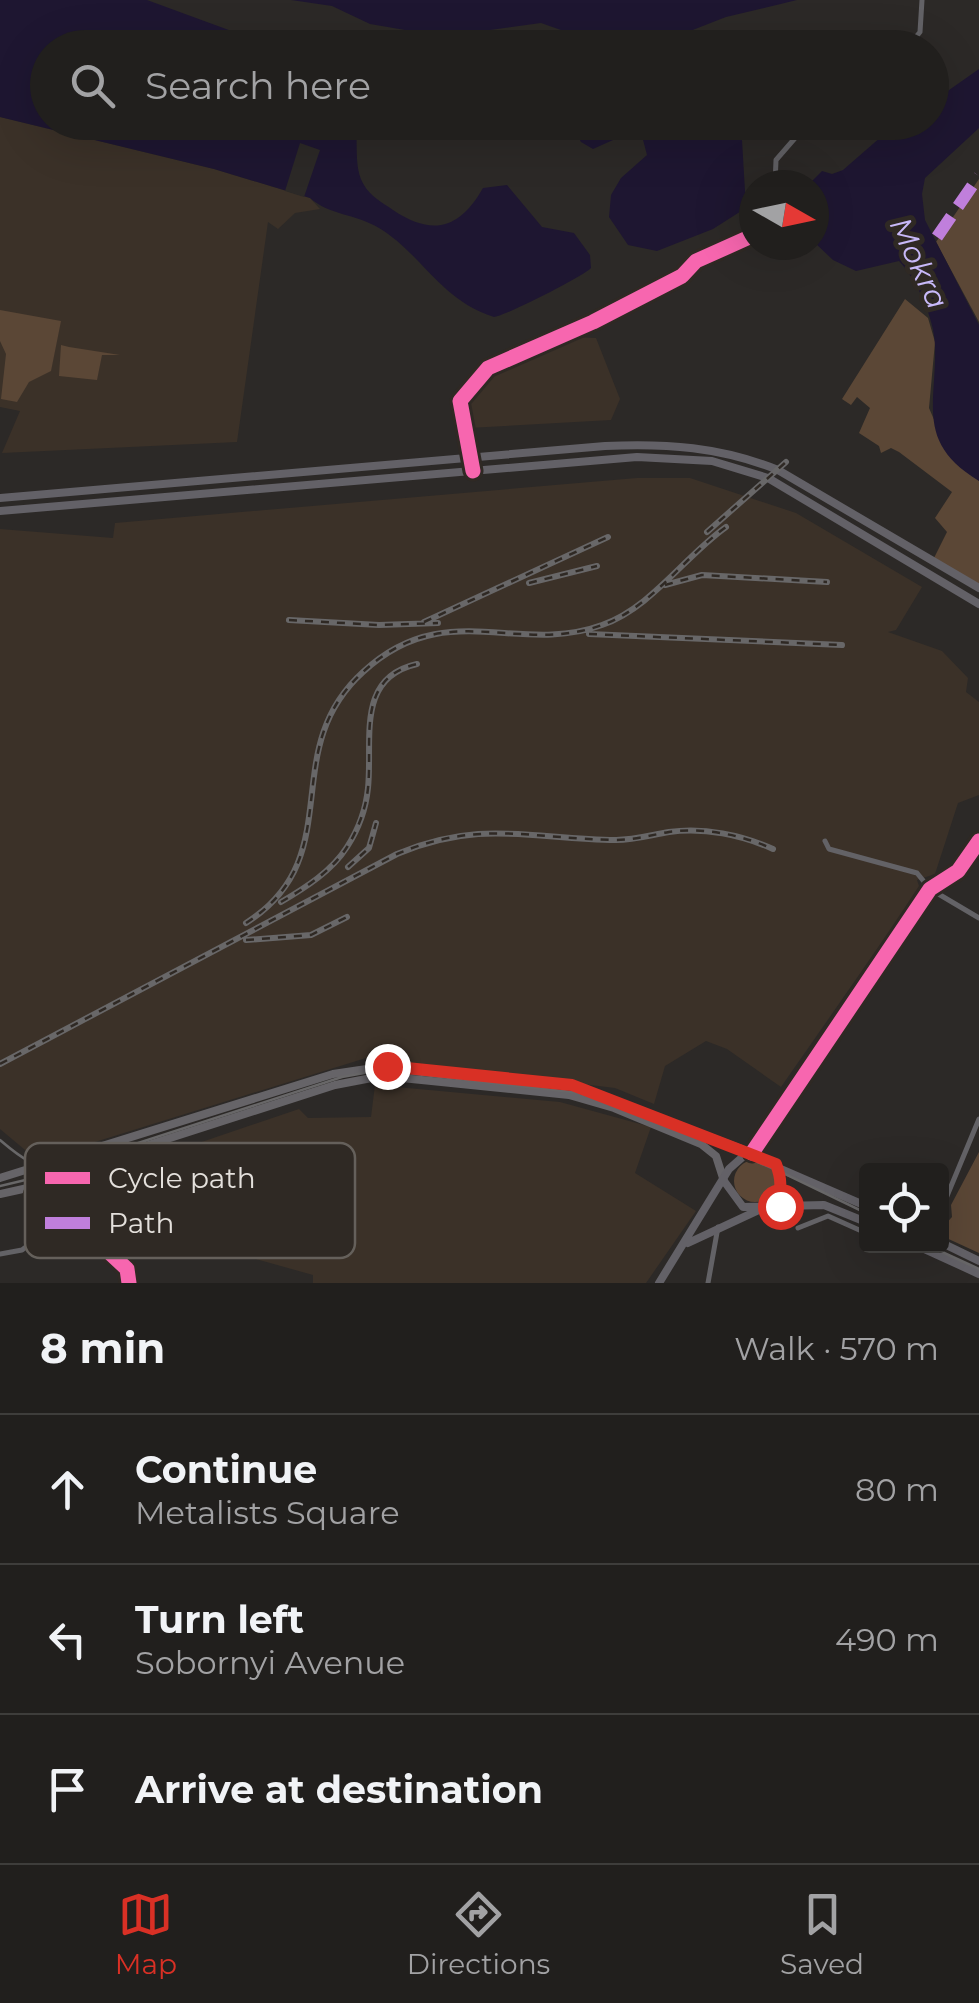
<!DOCTYPE html>
<html lang="en">
<head>
<meta charset="utf-8">
<style>
	:root { --surface:#211f1d; --page:#292726; --text:#f1f3f6; --muted:#a2a2a4; --line:#3e3d3b; --accent:#d93025 }
	body { margin:0; font-family:Montserrat,sans-serif; background:var(--page); color:var(--text) }
	.controls { position:absolute; right:30px; bottom:30px; display:grid; overflow:hidden; border-radius:10px; box-shadow:0 10px 40px #0002 }
	.controls button { width:90px; height:90px; display:grid; place-items:center; padding:0; border:0; border-bottom:2px solid var(--line); background:var(--surface); color:var(--text); font:50px sans-serif }
	.compass { position:absolute; left:739px; top:170px; width:90px; height:90px; border-radius:50%; background:var(--surface); box-shadow:0 10px 40px #0002; rotate:99deg }
	.stop { position:absolute; width:30px; height:30px; margin:-22px; border:8px solid #d93025; border-radius:50%; background:#fff }
	.stop.end { background:#d93025; border-color:#fff; box-shadow:0 2px 10px #0008 }
	.list { margin:0; padding:0; list-style:none }
	h2 { display:flex; justify-content:space-between; align-items:center; height:130px; margin:0; padding:0 40px; font-size:42px }
	h2 small { font-size:32px; font-weight:400; color:var(--muted) }
	.list li { display:grid; grid-template-columns:65px 1fr auto; gap:30px; align-items:center; box-sizing:border-box; height:150px; padding:0 40px; border-top:2px solid var(--line) }
	.list b { display:block; font-size:38px; white-space:nowrap }
	.list p { margin:0; font-size:32px; white-space:nowrap; color:var(--muted) }
	.list em { font-size:32px; font-style:normal; color:var(--muted) }
	.icon { flex:none; width:55px; height:55px; fill:none; stroke:currentColor; stroke-width:2; stroke-linecap:round; stroke-linejoin:round }
	.map { position:relative; flex:none; width:979px; height:1283px; overflow:hidden }
	.search { position:absolute; background:var(--surface); box-shadow:0 10px 40px #0002; left:30px; right:30px; top:30px; height:110px; display:flex; align-items:center; gap:25px; box-sizing:border-box; padding:0 35px; border-radius:55px; color:var(--muted); font-size:38px }
	.sheet { height:580px; background:var(--surface) }
	nav { display:flex; justify-content:space-around; align-items:center; box-sizing:border-box; height:140px; border-top:2px solid var(--line); background:var(--surface); font-size:28px; color:var(--muted) }
	nav a { display:grid; justify-items:center; gap:5px }
	nav .on { color:var(--accent) }
	.map>svg:first-child { display:block }
	.built { fill:#3b3128 }
	.green { fill:#5b4736 }
	.water { fill:#1e1631 }
	.pier { fill:#2c2927 }
	.lines { fill:none; stroke-linecap:round; stroke-linejoin:round }
	.street { stroke:#636266; stroke-width:5 }
	.secondary { stroke:#666468; stroke-width:8 }
	.primary { stroke:#636167; stroke-width:8 }
	.tram { stroke:#686768; stroke-width:2.5 }
	.rail-casing { stroke:#686768; stroke-width:6 }
	.rail { stroke:#2f2924; stroke-width:2.5; stroke-dasharray:8; stroke-linecap:butt }
	.quiet { stroke:#c07fdc; stroke-width:12; stroke-dasharray:25 12; stroke-linecap:butt }
	.cycleway-casing { stroke:#2f2924; stroke-width:21 }
	.cycleway { stroke:#f766af; stroke-width:15 }
	.route { stroke:#d93025; stroke-width:12 }
	.labels { text-anchor:middle; dominant-baseline:central; stroke-width:10; stroke-linejoin:round; paint-order:stroke }
	.water-label { font-size:30px; font-style:italic; fill:#c8b9f8; stroke:#2f2924 }
	.key { fill:#2f2924; stroke:#65605b; stroke-width:2.5 }
	.key-label { font-size:28px; fill:#e4e0dc }
</style>
</head>
<body>
<div class="map">
<svg width="979" height="1283" viewBox="0 0 979 1283">
	<rect width="100%" height="100%" fill="#2c2927"/>
	<path class="built" d="M0,117L214,169L310,198L320,209L295,213L278,229L268,222L237,442L2,453L20,411L0,407Z
		M573,337L596,338L620,399L611,420L468,428L465,402L494,371Z
		M637,478H690L796,513L922,587L896,630L888,632L942,651L968,678L966,692L979,702V795L958,803L935,874L917,880L919,886L891,929L781,1087L727,1049L706,1041L665,1066L654,1104L615,1088L366,1058L37,1160L0,1129V529L113,538L115,523Z
		M375,1085L560,1102L651,1127L635,1173L696,1211L646,1283H313V1275L213,1247L197,1178L192,1180L181,1149L299,1109L308,1118L371,1117Z"/>
	<path class="green" d="M979,179V322L936,242Z
		M905,299L928,318L935,342L929,408L948,452L979,481V588L933,560L947,532L935,518L952,492L899,452L891,448L881,453L879,446L859,433L870,408L857,397L851,405L842,399Z
		M0,310L61,321L51,371L29,382L17,402L1,399L6,354L0,341Z
		M61,345L69,347L120,355H102L97,380L59,376Z
		M979,1152V1253L942,1236V1228L952,1217L951,1205Z
		M734 1181a21 21 0 1 1 42 0a21 21 0 1 1-42 0Z"/>
	<path class="water" d="M0,0H147L275,47L48,48V122L355,123C359,142 353,167 364,185C370,196 383,203 393,210C432,236 459,230 483,188L507,185L542,227L574,233L590,255L591,268C584,276 503,317 494,317C440,300 422,254 379,228C356,214 329,215 310,198L214,169L0,117Z
		M291,0H797L726,17L649,47L585,48L561,30L541,23L453,35L411,31L370,24L332,6Z
		M979,69V128L925,178L922,194L925,220L979,325V481C915,442 937,404 935,345C934,318 917,280 899,261L856,271L833,260L814,242V185H808L822,171L832,174L843,170L897,123L932,122V102Z
		M571,123H741L746,208L713,229L657,251L628,245L609,217L611,195L621,178L647,155L642,136L633,131L593,149L581,142Z"/>
	<path class="pier" d="M300,143L320,150L304,197L285,191Z"/>
	<g class="lines">
		<path class="street" d="M907,48L920,32L922,0
			M775,185L776,160L809,122
			M473,471L460,401L488,368L593,322L682,276L696,261L754,235
			M825,841L829,849L917,873L930,889L979,918
			M752,1153L930,889L958,871L979,841
			M33,1195L62,1198L84,1219L83,1228L127,1269L129,1283
			M942,1208L979,1119
			M798,1228L828,1216L866,1233
			M0,1254L22,1250L31,1243L33,1195
			M708,1283L718,1227"/>
		<path class="secondary" d="M0,1178L333,1074L387,1066L572,1085L752,1153
			M0,1194L41,1185L77,1168L335,1085L382,1076L569,1095L614,1108L701,1144L716,1156L724,1181"/>
		<path class="primary" d="M0,498L605,446C666,443 721,447 778,470L979,588
			M0,511L637,457L712,461L768,478L979,604
			M724,1181L743,1207L824,1205L866,1222
			M688,1243L765,1207L780,1193L782,1183L776,1164
			M942,1243L979,1261
			M918,1246L979,1274
			M659,1283L729,1169L746,1154L866,1206"/>
		<path class="tram" d="M0,1140C21,1158 36,1170 64,1167L342,1077L381,1070L580,1093L719,1142L866,1213
			M0,1186L59,1172
			M929,1246L979,1269"/>
		<g class="rail-casing">
			<path id="rail" d="M707,532L786,462
				M529,583L597,566
				M665,585L702,575L827,582
				M289,620L379,625L438,623
				M424,622L608,537
				M589,634L842,645
				M348,867L369,848L376,823
				M281,902C305,888 332,871 347,847C358,830 366,808 368,788C373,740 355,678 417,664
				M246,923C351,856 275,752 363,672C445,596 517,656 602,625C651,608 684,557 726,527
				M246,940L311,935L347,917
				M0,1064L397,854C480,819 532,839 616,840C634,840 651,835 669,832C704,827 742,835 773,849"/>
		</g>
		<use href="#rail" class="rail"/>
		<path class="quiet" d="M937,237L979,176"/>
		<g class="cycleway-casing">
			<path id="cycleway" d="M473,471L460,401L488,368L593,322L682,276L696,261L754,235
				M752,1153L930,889L958,871L979,841
				M33,1195L62,1198L84,1219L83,1228L127,1269L129,1283"/>
		</g>
		<use href="#cycleway" class="cycleway"/>
	</g>
	<g class="lines">
		<path class="route" d="M387,1066L572,1085L776,1164C783,1183 783,1196 765,1207L780,1206"/>
	</g>
	<g class="labels">
		<g class="water-label">
			<text transform="translate(919 263) rotate(65)">Mokra</text>
		</g>
	</g>
	<rect x="25" y="1143" width="330" height="115" rx="15" class="key"/>
	<rect x="45" y="1172" width="45" height="12" fill="#f766af"/>
	<rect x="45" y="1217" width="45" height="12" fill="#c07fdc"/>
	<g class="key-label">
		<text x="108" y="1188">Cycle path</text>
		<text x="108" y="1233">Path</text>
	</g>
</svg>
<div class="controls">
<button><svg class="icon" aria-label="locate" viewBox="0 0 24 24"><circle cx="12" cy="12" r="6"/><path d="M12 2v4M12 18v4M2 12h4M18 12h4"/></svg></button>
</div>
<svg class="compass" viewBox="-18 -18 36 36"><path d="M0-13l5 13h-10z" fill="#e53935"/><path d="M0 13l5-13h-10z" fill="#a2a2a4"/></svg>
<div class="stop" style="left:780px;top:1206px"></div>
<div class="stop end" style="left:387px;top:1066px"></div>
<div class="search"><svg class="icon" aria-label="search" viewBox="0 0 24 24"><circle cx="10" cy="10" r="6"/><path d="M15 15l6 6"/></svg>Search here</div>
</div>
<section class="sheet">
<h2>8 min<small>Walk · 570 m</small></h2>
<ul class="list">
<li><svg class="icon" aria-label="ahead" viewBox="0 0 24 24"><path d="M12 20V5M6 11l6-6 6 6"/></svg><div><b>Continue</b><p>Metalists Square</p></div><em>80 m</em></li>
<li><svg class="icon" aria-label="left" viewBox="0 0 24 24"><path d="M17 20v-9H6M10 6l-5 5 5 5"/></svg><div><b>Turn left</b><p>Sobornyi Avenue</p></div><em>490 m</em></li>
<li><svg class="icon" aria-label="arrive" viewBox="0 0 24 24"><path d="M6 21V4h12l-3 4 3 4H6"/></svg><div><b>Arrive at destination</b></div></li>
</ul>
</section>
<nav>
<a class="on"><svg class="icon" aria-label="map" viewBox="0 0 24 24"><path d="M3 6l6-2 6 2 6-2v14l-6 2-6-2-6 2zM9 4v14M15 6v14"/></svg>Map</a>
<a><svg class="icon" aria-label="directions" viewBox="0 0 24 24"><path d="M12 3l9 9-9 9-9-9zM9 14v-3h6M13 9l2 2-2 2"/></svg>Directions</a>
<a><svg class="icon" aria-label="saved" viewBox="0 0 24 24"><path d="M7 4h10v16l-5-4-5 4z"/></svg>Saved</a>
</nav>
</body>
</html>
